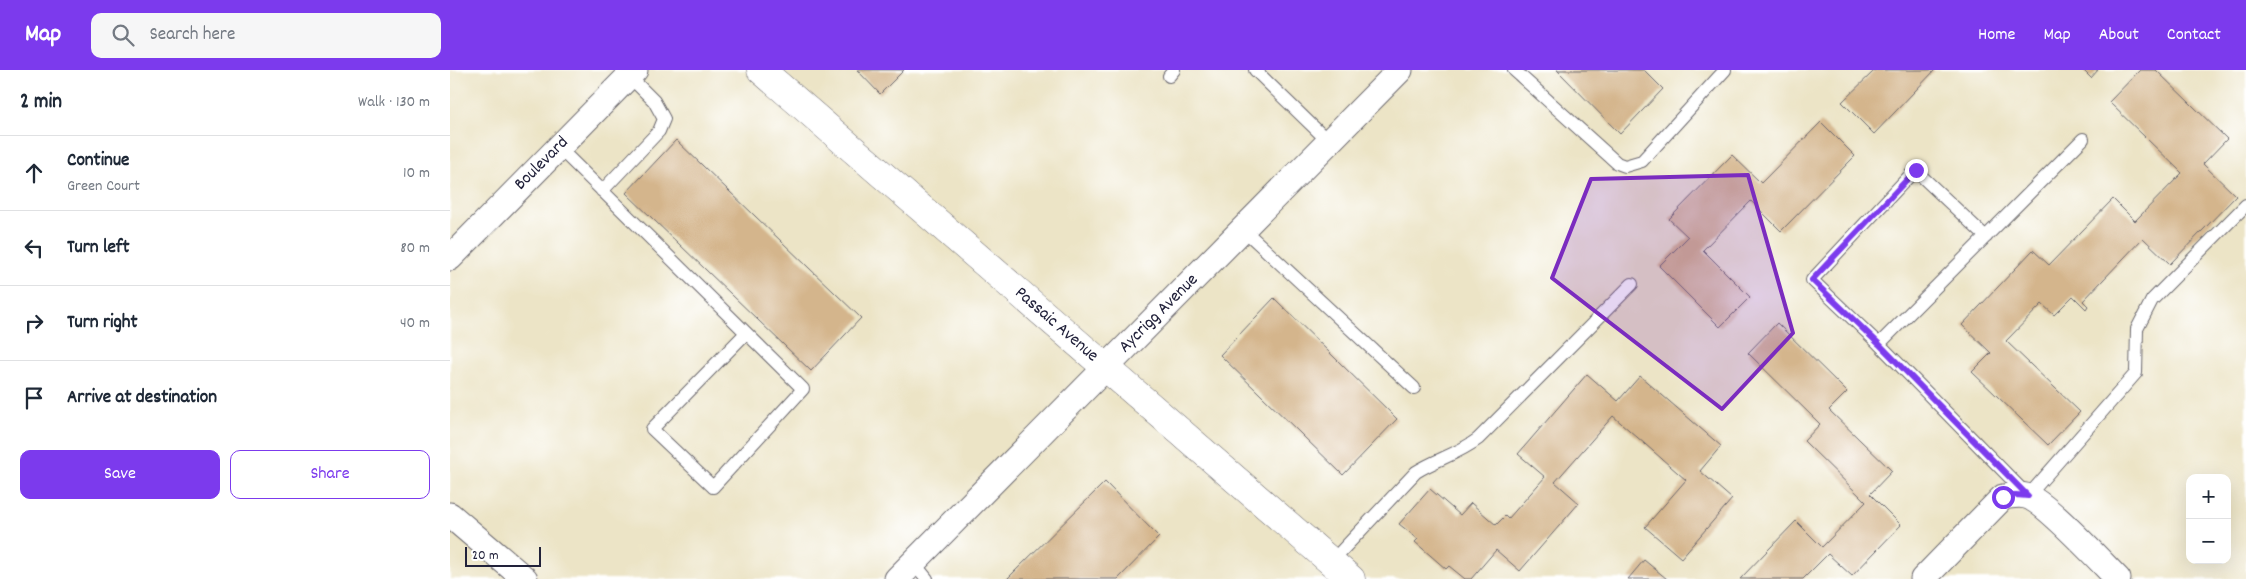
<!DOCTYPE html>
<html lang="en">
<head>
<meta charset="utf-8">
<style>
	:root { --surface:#fff; --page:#f6f6f7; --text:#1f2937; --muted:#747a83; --line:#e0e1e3; --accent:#7c3aed }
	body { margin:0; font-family:Dekko,sans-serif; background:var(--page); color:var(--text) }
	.controls { position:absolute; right:15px; bottom:15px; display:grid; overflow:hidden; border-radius:10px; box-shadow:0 5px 20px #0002 }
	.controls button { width:45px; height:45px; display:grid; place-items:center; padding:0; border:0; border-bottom:1px solid var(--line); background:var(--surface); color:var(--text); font:25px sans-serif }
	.scale { position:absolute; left:15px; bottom:12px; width:76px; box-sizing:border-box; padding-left:5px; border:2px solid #22223b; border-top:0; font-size:14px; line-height:18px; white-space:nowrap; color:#22223b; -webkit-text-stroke:4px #fff; paint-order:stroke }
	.stop { position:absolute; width:15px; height:15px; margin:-11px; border:4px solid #7c3aed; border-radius:50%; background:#fff }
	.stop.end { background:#7c3aed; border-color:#fff; box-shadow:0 1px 5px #0008 }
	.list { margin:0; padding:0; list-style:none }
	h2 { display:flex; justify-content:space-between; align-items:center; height:65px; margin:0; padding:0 20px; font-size:21px }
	h2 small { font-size:16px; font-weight:400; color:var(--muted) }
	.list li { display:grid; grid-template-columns:32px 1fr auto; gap:15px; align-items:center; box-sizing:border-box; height:75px; padding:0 20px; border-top:1px solid var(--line) }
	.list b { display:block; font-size:19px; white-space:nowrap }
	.list p { margin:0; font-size:16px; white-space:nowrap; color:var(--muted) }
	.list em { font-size:16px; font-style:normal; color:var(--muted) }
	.actions { display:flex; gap:10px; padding:15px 20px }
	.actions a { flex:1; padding:11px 0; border:1px solid var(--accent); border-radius:10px; text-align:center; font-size:18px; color:var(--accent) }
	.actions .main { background:var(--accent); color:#fff }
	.icon { flex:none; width:28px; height:28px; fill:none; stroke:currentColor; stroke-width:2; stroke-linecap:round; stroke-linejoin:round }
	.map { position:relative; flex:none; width:1796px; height:509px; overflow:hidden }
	header { display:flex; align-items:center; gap:30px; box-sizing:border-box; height:70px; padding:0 25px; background:var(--accent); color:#fff }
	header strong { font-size:24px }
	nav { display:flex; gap:28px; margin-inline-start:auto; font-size:18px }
	.search { width:350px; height:45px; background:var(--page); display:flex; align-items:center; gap:12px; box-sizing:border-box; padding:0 18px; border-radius:10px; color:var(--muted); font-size:19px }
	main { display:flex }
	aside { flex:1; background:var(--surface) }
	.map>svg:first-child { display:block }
	.building { fill:#d4b58c }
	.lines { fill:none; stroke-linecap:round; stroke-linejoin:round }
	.service-casing { stroke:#69666c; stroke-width:14 }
	.minor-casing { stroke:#69666c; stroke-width:27 }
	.tertiary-casing { stroke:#69666c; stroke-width:29 }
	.service { stroke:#fff; stroke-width:12 }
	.minor { stroke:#fff; stroke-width:25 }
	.tertiary { stroke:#fff; stroke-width:28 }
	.route { stroke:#7c3aed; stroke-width:6 }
	.marked { fill:#7b2cbf; fill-opacity:0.2; stroke:#7b2cbf; stroke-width:4; stroke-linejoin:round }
	.labels { text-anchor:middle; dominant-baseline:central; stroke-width:4; stroke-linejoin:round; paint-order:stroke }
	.street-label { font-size:18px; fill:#22223b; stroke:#fff }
</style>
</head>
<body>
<header>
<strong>Map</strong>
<div class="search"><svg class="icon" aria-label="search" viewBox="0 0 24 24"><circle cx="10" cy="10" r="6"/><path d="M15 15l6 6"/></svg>Search here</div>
<nav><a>Home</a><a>Map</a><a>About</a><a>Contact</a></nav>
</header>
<main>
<aside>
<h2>2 min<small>Walk · 130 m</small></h2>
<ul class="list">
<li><svg class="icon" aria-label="ahead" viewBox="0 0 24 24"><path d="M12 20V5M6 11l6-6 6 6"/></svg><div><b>Continue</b><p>Green Court</p></div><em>10 m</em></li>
<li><svg class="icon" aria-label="left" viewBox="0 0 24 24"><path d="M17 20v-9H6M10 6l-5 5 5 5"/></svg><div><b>Turn left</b></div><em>80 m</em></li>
<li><svg class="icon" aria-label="right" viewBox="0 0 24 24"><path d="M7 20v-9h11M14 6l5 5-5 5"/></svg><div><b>Turn right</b></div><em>40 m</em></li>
<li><svg class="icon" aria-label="arrive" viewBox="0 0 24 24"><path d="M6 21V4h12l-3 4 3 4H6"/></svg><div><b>Arrive at destination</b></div></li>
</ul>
<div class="actions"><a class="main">Save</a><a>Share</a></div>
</aside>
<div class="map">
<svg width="1796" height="509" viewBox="0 0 1796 509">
	<rect width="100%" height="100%" fill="#fff"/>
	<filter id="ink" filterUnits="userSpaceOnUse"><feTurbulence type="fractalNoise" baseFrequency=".02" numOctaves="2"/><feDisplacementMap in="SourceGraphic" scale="10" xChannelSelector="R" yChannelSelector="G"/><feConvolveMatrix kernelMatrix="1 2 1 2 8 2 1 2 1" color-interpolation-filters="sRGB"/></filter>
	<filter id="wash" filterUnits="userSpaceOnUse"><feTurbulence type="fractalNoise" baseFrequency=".0096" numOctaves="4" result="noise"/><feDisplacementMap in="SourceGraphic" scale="20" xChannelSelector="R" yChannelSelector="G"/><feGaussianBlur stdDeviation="1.12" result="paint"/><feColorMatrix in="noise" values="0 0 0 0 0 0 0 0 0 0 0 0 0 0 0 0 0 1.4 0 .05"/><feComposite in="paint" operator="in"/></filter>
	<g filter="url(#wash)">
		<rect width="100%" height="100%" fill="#ece4c6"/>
		<g id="blocks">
			<path class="building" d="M407,0H454L430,24Z
				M1107,0H1194L1213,19L1170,64Z
				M1425,0H1485L1424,64L1392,32Z
				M1633,0H1648L1641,8Z
				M1690,0H1706L1777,69L1753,94L1786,126L1720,194L1693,168L1633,231L1638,236L1636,239L1623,226L1604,245L1592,234L1556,271L1630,342L1598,375L1522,302L1541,283L1512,255L1583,180L1599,195L1663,129L1685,151L1732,103L1659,32Z
				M1371,52L1405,86L1331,161L1301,131L1253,180L1300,227L1270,257L1209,196L1238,167L1219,149L1282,85L1311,113Z
				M226,70L411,248L361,301L176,123Z
				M824,228L947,349L893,405L770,285Z
				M1327,253L1397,322L1379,340L1442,401L1420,424L1451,455L1402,506L1378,484L1353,509H1290L1346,451L1372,477L1416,432L1354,371L1370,354L1298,283Z
				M1137,304L1168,331L1190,306L1271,376L1250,401L1282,429L1231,488L1195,457L1236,410L1163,346L1105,412L1129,433L1070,501L1046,480L1021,509H1015L999,496L996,499L965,472L968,469L949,454L980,419L1010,445L1021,433L1046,455L1055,446L1058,449L1095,407L1068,384Z
				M655,412L709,467L668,509H557Z
				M1194,490L1217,509H1178Z"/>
		</g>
	</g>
	<g filter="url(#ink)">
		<use href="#blocks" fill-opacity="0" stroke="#69666c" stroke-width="1"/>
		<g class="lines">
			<g class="service-casing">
				<path id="service" d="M805,0L879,72
					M1064,0L1167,93L1175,96L1192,91L1275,0
					M719,6L724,0
					M1633,69L1429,274L1578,426L1686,303L1687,259L1702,230L1796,135
					M108,77L353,319L263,417L202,359L296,263
					M152,121L209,61L214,49L204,31L179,6
					M793,159L964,318
					M1429,274L1362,210L1465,100L1536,167
					M881,492L966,402C987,389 1008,384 1028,369L1182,214
					M464,493L477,509"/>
			</g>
			<g class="minor-casing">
				<path id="minor" d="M0,188L185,0
					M0,445L75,509
					M447,509L950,0
					M1473,509L1553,427C1561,426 1568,424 1576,426C1595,431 1651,492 1668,509"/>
			</g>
			<g class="tertiary-casing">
				<path id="tertiary" d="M311,0L901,509"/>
			</g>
			<use href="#service" class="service"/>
			<use href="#minor" class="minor"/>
			<use href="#tertiary" class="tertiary"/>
		</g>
	</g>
	<g class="lines" filter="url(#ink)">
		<path class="route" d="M1466,100L1362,210L1429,274L1578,426L1566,425L1553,427"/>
	</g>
	<path class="marked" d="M1298,105L1343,263L1272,339L1102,208L1141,109Z"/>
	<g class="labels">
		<g class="street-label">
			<text transform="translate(92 94) rotate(-45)">Boulevard</text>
			<text transform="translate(709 244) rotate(-45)">Aycrigg Avenue</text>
			<text transform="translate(606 255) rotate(41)">Passaic Avenue</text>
		</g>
	</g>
</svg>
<div class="controls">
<button>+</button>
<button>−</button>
</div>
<div class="scale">20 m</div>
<div class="stop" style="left:1553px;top:427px"></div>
<div class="stop end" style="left:1466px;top:100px"></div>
</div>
</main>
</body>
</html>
